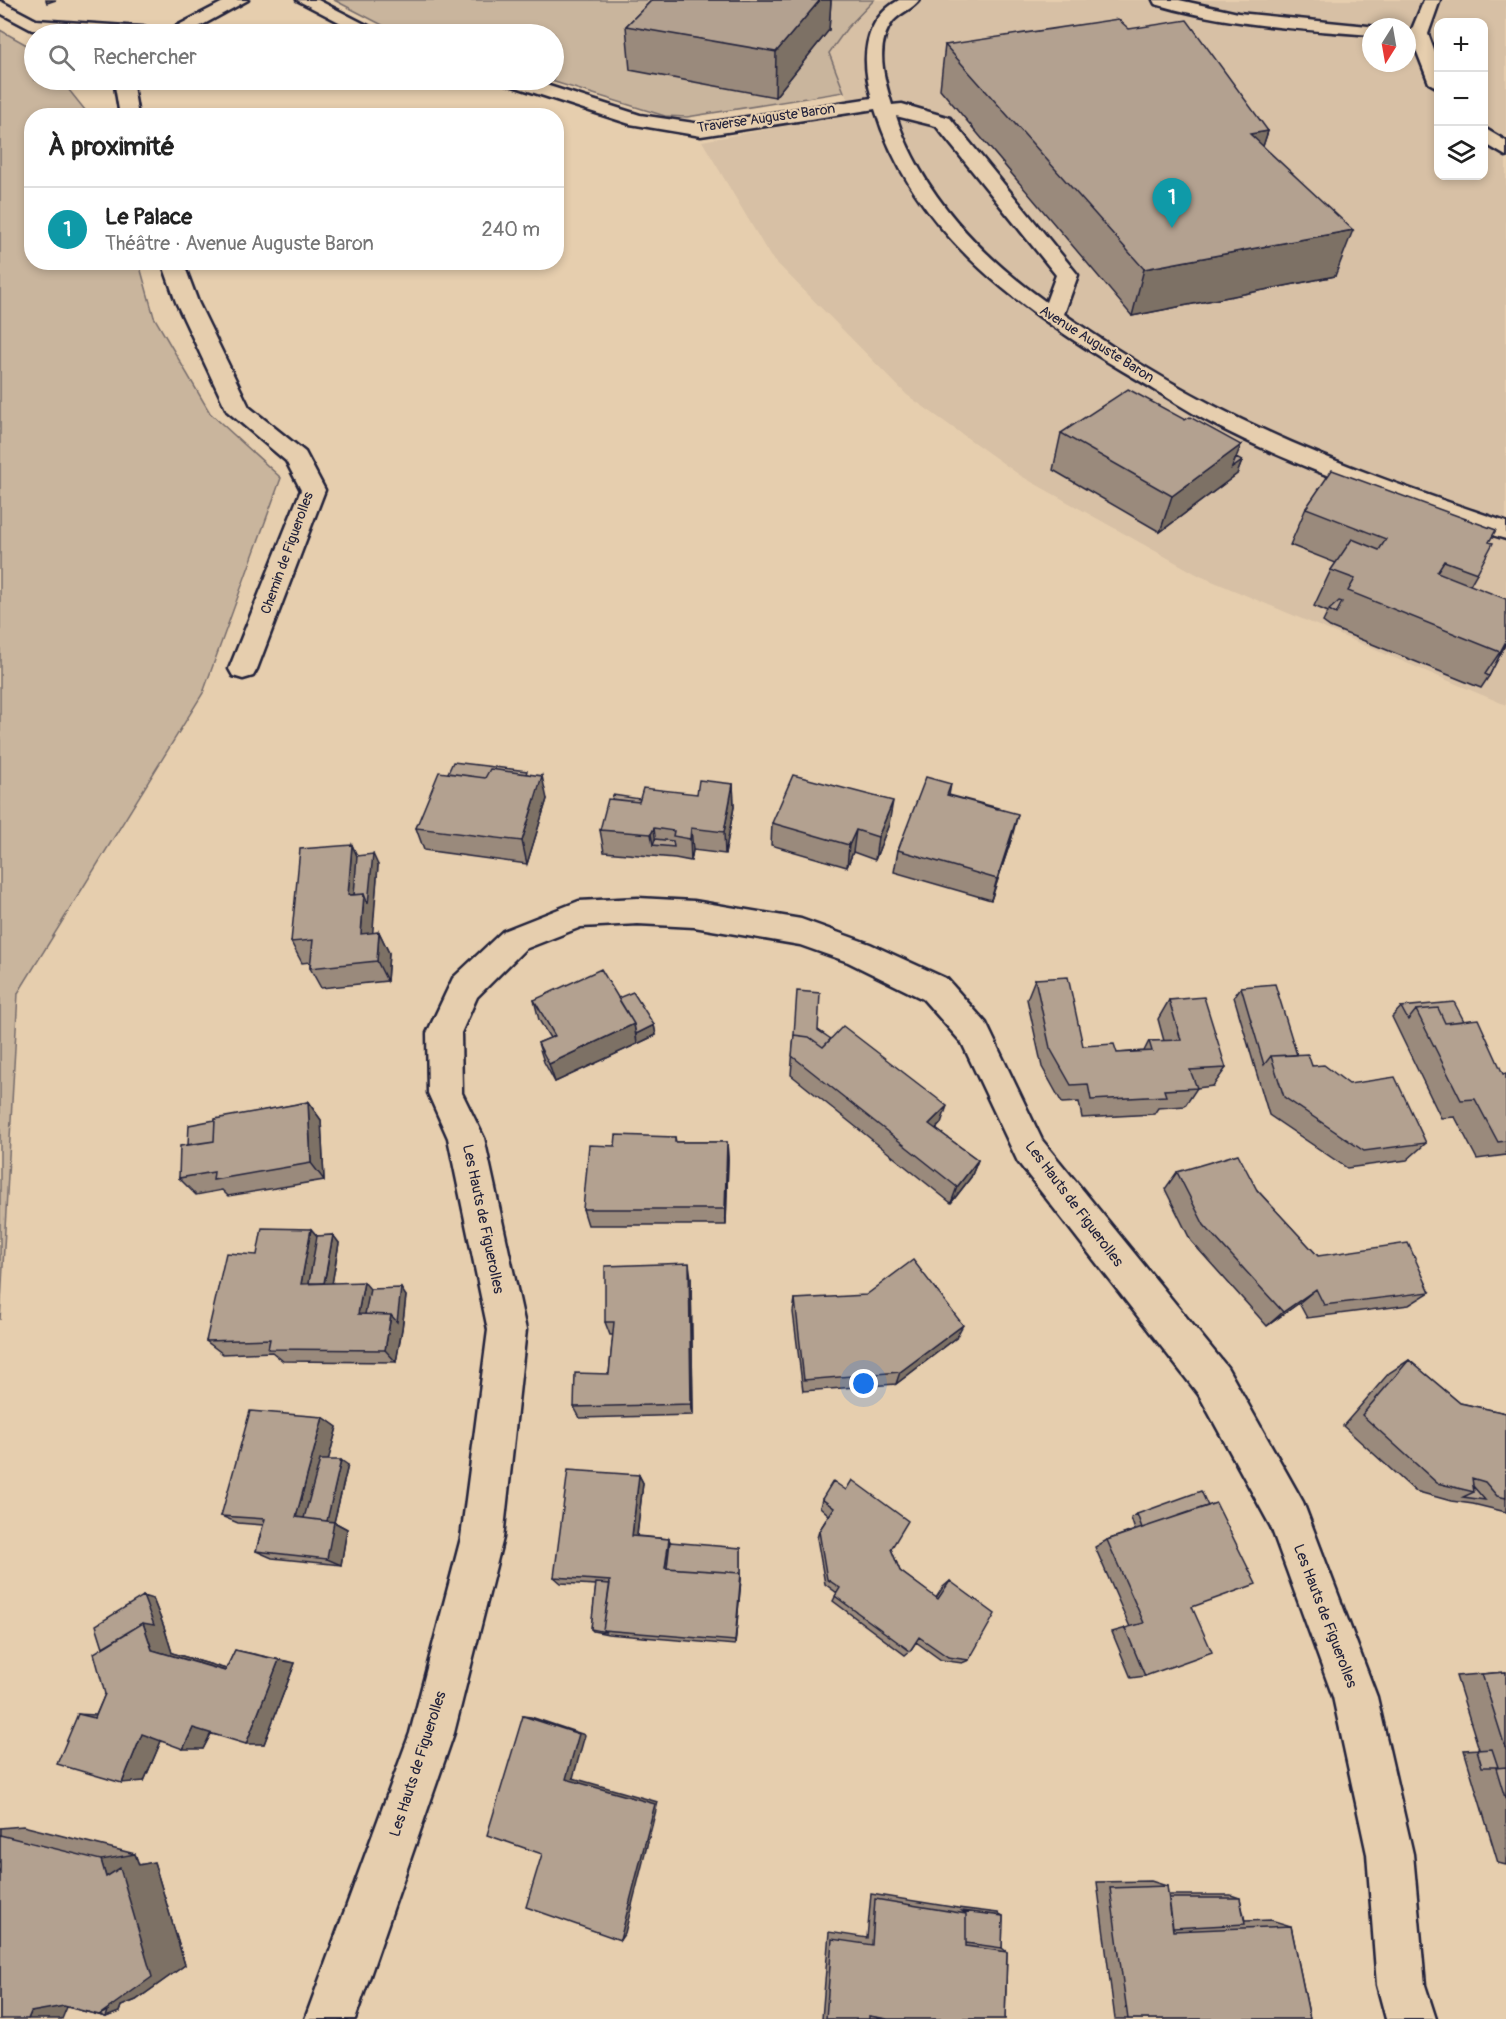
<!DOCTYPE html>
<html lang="fr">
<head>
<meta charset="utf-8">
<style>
	:root { --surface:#fff; --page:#f6f6f6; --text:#222; --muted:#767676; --line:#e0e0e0; --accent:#c8321e }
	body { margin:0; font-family:Pangolin,sans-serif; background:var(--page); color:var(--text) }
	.controls { position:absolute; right:18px; top:18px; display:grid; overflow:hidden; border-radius:12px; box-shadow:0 3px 9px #0003 }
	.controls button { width:54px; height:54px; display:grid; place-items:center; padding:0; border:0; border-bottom:2px solid var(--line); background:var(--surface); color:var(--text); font:30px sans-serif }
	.compass { position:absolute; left:1362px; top:18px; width:54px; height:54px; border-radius:50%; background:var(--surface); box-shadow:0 3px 9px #0003; rotate:191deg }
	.you { position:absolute; left:864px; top:1384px; width:21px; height:21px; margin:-15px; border:4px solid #fff; border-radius:50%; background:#1a73e8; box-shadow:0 0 0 9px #1a73e833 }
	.badge { display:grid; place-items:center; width:39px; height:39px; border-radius:50%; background:var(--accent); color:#fff; font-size:20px; font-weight:700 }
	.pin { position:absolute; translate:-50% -50px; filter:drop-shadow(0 2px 3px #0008) }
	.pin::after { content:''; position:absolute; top:32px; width:21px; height:18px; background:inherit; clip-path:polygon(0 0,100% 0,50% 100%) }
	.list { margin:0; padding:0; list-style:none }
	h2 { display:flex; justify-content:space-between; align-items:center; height:78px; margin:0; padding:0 24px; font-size:26px }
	h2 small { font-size:20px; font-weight:400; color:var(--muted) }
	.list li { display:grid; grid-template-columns:39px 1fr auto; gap:18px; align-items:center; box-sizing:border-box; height:84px; padding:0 24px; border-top:2px solid var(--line) }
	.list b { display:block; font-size:22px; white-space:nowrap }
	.list p { margin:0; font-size:20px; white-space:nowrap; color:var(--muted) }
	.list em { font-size:20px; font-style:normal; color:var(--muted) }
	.icon { flex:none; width:33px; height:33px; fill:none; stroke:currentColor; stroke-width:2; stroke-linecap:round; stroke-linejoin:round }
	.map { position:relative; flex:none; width:1506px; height:2019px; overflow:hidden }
	.search { position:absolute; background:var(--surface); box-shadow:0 3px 9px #0003; left:24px; top:24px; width:540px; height:66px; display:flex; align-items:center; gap:15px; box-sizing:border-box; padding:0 21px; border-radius:33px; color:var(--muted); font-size:22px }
	.panel { position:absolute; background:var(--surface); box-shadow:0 3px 9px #0003; left:24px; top:108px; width:540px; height:162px; border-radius:24px }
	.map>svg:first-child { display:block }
	.built { fill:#d7c0a5; fill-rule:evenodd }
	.green { fill:#c9b59d; stroke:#766c6c; stroke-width:1.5 }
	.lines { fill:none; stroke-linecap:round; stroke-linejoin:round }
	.minor-casing { stroke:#22223b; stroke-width:5 }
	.minor { fill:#e6ceae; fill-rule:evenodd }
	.wall { fill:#9a8a7c; stroke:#22223b; stroke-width:1.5 }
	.shaded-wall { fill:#7d7165; stroke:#22223b; stroke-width:1.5 }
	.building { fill:#b3a190; stroke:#22223b; stroke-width:1.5 }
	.labels { text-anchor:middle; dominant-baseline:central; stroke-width:4.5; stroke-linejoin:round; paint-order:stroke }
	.far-street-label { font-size:14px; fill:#22223b; stroke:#e6ceae }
	.street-label { font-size:15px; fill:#22223b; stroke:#e6ceae }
</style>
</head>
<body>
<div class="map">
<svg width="1506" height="2019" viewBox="0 0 1506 2019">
	<rect width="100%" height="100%" fill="#e6ceae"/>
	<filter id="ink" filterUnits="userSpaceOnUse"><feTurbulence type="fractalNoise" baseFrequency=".0167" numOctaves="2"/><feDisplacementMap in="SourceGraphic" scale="12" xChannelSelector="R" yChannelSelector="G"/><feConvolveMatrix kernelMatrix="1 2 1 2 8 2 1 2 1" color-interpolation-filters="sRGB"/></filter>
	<g filter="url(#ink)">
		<path class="built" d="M874,0H1506V705L1200,576L1021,476L907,395L770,256L702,141L853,114L829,53L847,28ZM1438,22H1484V176H1438ZM1371,27H1407V63H1371Z"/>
		<path class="green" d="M334,0H874L847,28L829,53L844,92L687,117L665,116L548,80H554V34H407L390,29Z
			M0,30L34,49V80H61L89,115L32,116V262L139,263L154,317L210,413L281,478L203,693L18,993L0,1320Z"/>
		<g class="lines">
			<g class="minor-casing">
				<path id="minor" d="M227,0H248L186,34H101L32,30L0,13V1L36,20L171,29Z
					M297,0H318L384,34H362Z
					M899,0H919C913,9 901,12 893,21C874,45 884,79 892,105L902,104L950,118L1078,275L1064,314C1124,356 1197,400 1264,430C1342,466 1424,494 1506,522V539C1473,530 1440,517 1407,505C1341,481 1273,456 1211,423C1186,410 1164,395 1140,381C1031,318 913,236 875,109L701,136L630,124L507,84L504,80H530L640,115L701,124L872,98C861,61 862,21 899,0ZM896,116L936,126L1056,275L1046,302C981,256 921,193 896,116Z
					M1153,0H1179L1238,13L1378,27H1371V35C1298,29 1226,25 1155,4Z
					M1424,0H1440L1428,34L1438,61V88L1429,83L1410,34Z
					M114,80H132L138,116H120Z
					M1484,128L1506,141V156L1484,143Z
					M162,262H183L198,302L249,407L305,452L325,490L257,669L253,676L243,679L233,676L229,669L301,490L286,461L227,411L176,302Z
					M638,898L694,901L801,919L870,944L947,979L986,1023L1042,1140L1227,1367L1303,1502L1377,1697L1413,1854L1425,1985L1436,2019H1386L1377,1985L1367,1854L1333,1697L1271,1527L1199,1395L1018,1162L962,1043L923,999L848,962L800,945L694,927L638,924L581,927L525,949L477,997L461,1033L462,1093L484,1138L526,1330L503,1538L454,1733L355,2019H305L410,1733L461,1538L488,1330L448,1138L428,1093L427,1033L453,978L503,931L579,901Z"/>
			</g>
			<use href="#minor" class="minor"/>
		</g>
		<path class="wall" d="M652,0H831L829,30L775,97L630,70L626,26Z
			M1129,29L1268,131L1263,146L1335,276L1132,316L940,89L945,45Z
			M1061,433L1242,461L1237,474L1160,532L1053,470Z
			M1306,508L1489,542L1477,573L1470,585L1506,643L1489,676L1481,688L1330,627L1323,622L1328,612L1314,606L1331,570L1336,563L1290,545Z
			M448,773L528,774L547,799L527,864L424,850L416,828Z
			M733,784L734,807L725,854L693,850L691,861L675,858L604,852L600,830L697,794Z
			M951,784L949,795L1012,837L991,900L894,872L898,850Z
			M772,823L889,824L875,860L853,852L847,867L771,845Z
			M352,845L357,856L378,865L372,933L379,932L389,953L387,981L321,988L310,968V962L302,963L291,942Z
			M1035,979L1083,1046L1117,1053L1144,1051L1149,1041H1164L1158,1019L1169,1000L1226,1068L1213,1086L1197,1088L1185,1106L1158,1108L1154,1114L1082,1118L1079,1102L1062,1103L1042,1067L1027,999Z
			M1241,987L1297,1055L1426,1143L1407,1160L1347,1168L1269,1115L1234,997Z
			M618,998L654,1025L656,1035L555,1082L544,1062L538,1043L550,1038L539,1020L534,1000Z
			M1401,1007L1464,1021L1503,1074L1506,1073V1155L1477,1159L1455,1117L1441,1118L1392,1017Z
			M818,1030L941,1123L936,1129L978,1160L971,1177L951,1203L791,1075L794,1035Z
			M308,1102L321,1120L324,1180L228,1196L222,1190L196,1195L179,1178L188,1145L215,1120Z
			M675,1137L676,1142H727L728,1159L726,1225H588L583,1209L615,1146Z
			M1177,1172L1257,1190L1318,1256L1430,1292L1409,1305L1307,1318L1299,1303L1267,1326L1191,1241L1165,1189Z
			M311,1229L317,1236L333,1235L339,1243L332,1283L406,1296L402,1329L396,1362L283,1361L272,1352L223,1354L206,1341L257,1255Z
			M691,1278L693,1415L580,1418L574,1407L609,1374L613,1335H610L605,1322Z
			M795,1299L956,1338L896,1384L803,1391L793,1312Z
			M1409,1360L1460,1403L1506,1413V1512L1473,1504L1451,1501L1415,1491L1343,1426L1389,1373Z
			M323,1417L337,1427L328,1460L348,1465L334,1522L347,1529L341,1565L272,1558L256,1551L263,1525L238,1523L221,1516Z
			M639,1475L643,1483L637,1536L669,1539L670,1542L741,1579L735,1645L608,1634L593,1631L591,1629L596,1585L561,1583L554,1577Z
			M822,1499L891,1549L900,1571L936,1598L943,1587L950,1581L969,1660L962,1663L941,1660L916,1642L910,1651L905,1655L833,1601L837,1593L825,1584L817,1538L819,1531L829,1515L820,1507Z
			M1137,1514L1192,1607L1145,1676L1131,1678L1112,1632L1130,1627L1095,1547L1107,1540L1135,1530L1131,1518Z
			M153,1599L164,1627L172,1653L226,1669L235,1650L295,1663L264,1744L211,1734L203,1749L161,1741L144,1781L78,1714L96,1715L105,1694L103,1647Z
			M1506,1672V1865L1498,1863L1464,1750L1479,1749L1456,1676Z
			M23,1826L135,1854L139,1865L154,1862L185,1965L136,2000L121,2006L119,2012L106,2017L67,2007L0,2019V1828Z
			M1151,1881L1167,1886L1168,1895H1231L1240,1898L1245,1921L1271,1920L1291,1926L1310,2019H1115L1097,1882Z
			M871,1894L958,1908L998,1913L1003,1916L1002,1948L1007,1952L1005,2019H822L829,1932L867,1938Z"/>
		<path class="shaded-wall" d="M46,0H56L47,3Z
			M820,0H831L829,30L775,97L776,52Z
			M1268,131L1253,177L1250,134Z
			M1353,230L1335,276L1132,316L1144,269Z
			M1241,445L1232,468L1242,461L1237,474L1160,532L1172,496Z
			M542,776L547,799L527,864L522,841Z
			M733,784L734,807L725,854L724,832Z
			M893,801L889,824L875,860L878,837Z
			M1018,814L1012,837L991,900L997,879Z
			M654,828L656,845H653L651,834Z
			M691,828L693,850L691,861L690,839Z
			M856,830L853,852L847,867L849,845Z
			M352,845L362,867L359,905L348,895Z
			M373,854L378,865L371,955L361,934L364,894Z
			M379,932L389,953L387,981L377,961Z
			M634,1024L637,1044L555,1082L549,1064Z
			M654,1025L656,1035L637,1044L636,1034Z
			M308,1102L321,1120L324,1180L311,1163Z
			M947,1106L941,1123L924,1141L929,1124Z
			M727,1142L728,1159L726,1225L725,1209Z
			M978,1160L971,1177L951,1203L957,1187Z
			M311,1229L324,1244L316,1290L301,1284Z
			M333,1235L339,1243L330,1296L323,1289Z
			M689,1263L691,1278L693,1415L691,1404Z
			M364,1282L376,1296L371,1321L358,1314Z
			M401,1288L406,1296L402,1329L396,1362L385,1350L391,1315Z
			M1316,1289L1299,1303L1267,1326L1283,1312Z
			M963,1325L956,1338L896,1384L900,1372Z
			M323,1417L337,1427L312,1522L296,1517Z
			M341,1460L348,1465L334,1522L347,1529L341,1565L327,1559L326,1523Z
			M639,1475L643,1483L636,1543L632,1536Z
			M669,1539L672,1546L668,1571L665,1568Z
			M741,1548V1579L735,1645V1641Z
			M143,1596L153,1599L164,1627L172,1653L243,1674L225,1671L152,1650L143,1623Z
			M279,1660L295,1663L264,1744H246Z
			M523,1716L531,1717L585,1735L573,1778L658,1802L625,1933L620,1940L566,1779Z
			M193,1728L213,1729L203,1749H183Z
			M142,1734H164L144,1781L122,1783Z
			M135,1854L139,1865L154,1862L185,1965L136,2000L121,2006L119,2012L106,2017L99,2015L106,1877L101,1860Z
			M70,2000L62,2019H28L31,2012Z"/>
		<path class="building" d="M652,0H820L776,52L626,26Z
			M1118,19L1129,29L1187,20L1268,131L1250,134L1353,230L1144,269L945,45Z
			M1128,389L1185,420L1190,417L1241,445L1172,496L1061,433Z
			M1236,458L1242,461L1232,468Z
			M1332,470L1496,530L1489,542L1493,543L1477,573L1444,561L1437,572L1506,599V641L1500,652L1348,591L1355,579L1331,570L1352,539L1379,550L1386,539L1306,508Z
			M1339,601L1342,602L1336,614L1329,610Z
			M1506,641V643L1489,676L1485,674L1500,652Z
			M453,762L527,771L526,774L490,769L485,778L448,773Z
			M490,769L542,776L522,841L416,828L439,772L485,778Z
			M793,775L893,801L878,837L856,830L849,845L772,823Z
			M926,777L951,784L947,795L1018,814L997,879L898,850Z
			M699,780L733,784L724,832L691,828L690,839L673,836L674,831L654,828L651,834L600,830L608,799L639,802L643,788L697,794Z
			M613,795L640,799L639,802L612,799Z
			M949,795L998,808L997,809Z
			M655,839L673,841L674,847L653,845Z
			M352,845L348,895L364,894L361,934L379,932L377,961L310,968L313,940L291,942L300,849Z
			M373,854L368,904L364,894L354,895L357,856Z
			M601,969L634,1024L549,1064L538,1043L555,1036L534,1000Z
			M1068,977L1083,1046L1114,1044L1117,1053L1152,1051L1149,1041L1181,1040L1169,1000L1204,997L1226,1068L1190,1070L1197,1088L1164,1090L1166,1096L1091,1100L1088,1084L1071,1085L1050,1048L1035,979Z
			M1275,984L1297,1055L1271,1056L1264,1065L1241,987Z
			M797,991L820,993L818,1030L831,1039L823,1047L809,1037L794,1035Z
			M633,992L654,1025L636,1034L634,1024L618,998Z
			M1454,1002L1464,1021L1445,1023L1438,1008L1416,1010L1408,1020L1401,1007Z
			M1438,1008L1445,1023L1478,1019L1503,1074H1506V1141L1498,1142L1475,1099L1461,1100L1416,1010Z
			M843,1026L947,1106L929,1124L978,1160L957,1187L792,1056L794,1035L809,1037L823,1047Z
			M1308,1054L1312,1066L1324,1065L1349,1084L1395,1077L1426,1143L1364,1151L1284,1097L1271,1056Z
			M308,1102L311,1163L213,1180L214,1172L179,1178L180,1146L214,1141L215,1119Z
			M215,1120L214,1141L188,1145L189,1125Z
			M616,1135L675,1137V1142H727L725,1209H583L589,1145L615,1146Z
			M1238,1154L1257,1190L1318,1256L1408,1243L1430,1292L1324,1305L1316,1289L1283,1312L1204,1225L1177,1172Z
			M262,1228L311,1229L301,1284L364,1282L358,1314L391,1315L385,1350L268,1349L270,1339L206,1341L226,1253L257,1255Z
			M333,1235L324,1283H309L317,1236Z
			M913,1260L963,1325L900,1372L804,1380L795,1299L866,1295Z
			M689,1263L691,1404L574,1407L575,1373L609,1374L614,1322H605V1266Z
			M401,1288L397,1322L391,1315L365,1314L370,1289Z
			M1409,1360L1460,1403L1506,1413V1498L1497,1496L1485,1482L1472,1478L1474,1492L1437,1483L1362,1415Z
			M250,1411L323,1417L296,1517L334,1522L327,1559L256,1551L265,1519L221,1516Z
			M320,1460H341L327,1521L304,1518Z
			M568,1470L639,1475L632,1536L669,1539L665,1568L741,1573L735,1641L603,1630L610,1581L554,1577Z
			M852,1480L908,1521L891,1549L900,1571L938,1599L950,1581L995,1614L969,1660L948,1657L919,1637L910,1651L835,1596L840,1588L827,1579L819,1531L834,1508L822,1499L833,1481L846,1490Z
			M1473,1486L1485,1500L1463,1497L1474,1492Z
			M1201,1491L1208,1506L1142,1528L1137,1514Z
			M1216,1503L1256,1584L1192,1607L1212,1652L1145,1676L1125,1628L1144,1623L1107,1540Z
			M670,1542L741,1548V1576V1573L667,1568Z
			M596,1583L610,1584L603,1630L606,1632L591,1629Z
			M143,1596L154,1625L143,1623L103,1647L96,1625Z
			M143,1623L152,1650L225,1671L235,1650L279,1660L246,1744L193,1728L183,1749L142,1734L122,1783L57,1764L78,1714L95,1718L105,1694L94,1653Z
			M1506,1672V1750L1482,1674Z
			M523,1716L579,1734L566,1779L655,1804L620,1940L526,1907L542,1854L487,1835Z
			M1492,1749L1498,1767H1482L1477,1750Z
			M1506,1767V1801L1496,1768Z
			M0,1835L101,1860L106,1877L120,1868L152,1977L99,2015L64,2006L31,2012L28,2019H0Z
			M1167,1886L1173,1931L1291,1926L1310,2019H1128L1110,1888Z
			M1169,1898H1240L1245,1924L1173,1928Z
			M875,1899L966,1914V1946L1007,1952L1005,2019H888L869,2016V2019H826L832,1939L872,1945Z
			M962,1911L1003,1916L1002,1948L966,1943V1914Z
			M108,2011L106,2017L88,2012L99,2015Z
			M869,2016L888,2019H869Z"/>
	</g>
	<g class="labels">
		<g class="far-street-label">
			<text transform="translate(766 118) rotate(-8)">Traverse Auguste Baron</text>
			<text transform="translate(1097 344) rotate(32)">Avenue Auguste Baron</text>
			<text transform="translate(287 553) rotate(-70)">Chemin de Figuerolles</text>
		</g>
		<g class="street-label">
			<text transform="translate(1074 1204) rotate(53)">Les Hauts de Figuerolles</text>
			<text transform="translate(483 1219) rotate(78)">Les Hauts de Figuerolles</text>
			<text transform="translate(1325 1616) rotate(69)">Les Hauts de Figuerolles</text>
			<text transform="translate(418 1764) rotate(-72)">Les Hauts de Figuerolles</text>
		</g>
	</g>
</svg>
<div class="controls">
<button>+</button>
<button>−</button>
<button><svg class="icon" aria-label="layers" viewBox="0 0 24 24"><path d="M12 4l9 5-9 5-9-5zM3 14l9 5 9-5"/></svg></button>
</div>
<svg class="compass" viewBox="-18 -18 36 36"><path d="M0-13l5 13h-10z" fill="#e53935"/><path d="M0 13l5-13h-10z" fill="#767676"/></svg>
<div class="you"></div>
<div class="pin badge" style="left:1172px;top:228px;background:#0f9aa8">1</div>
<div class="search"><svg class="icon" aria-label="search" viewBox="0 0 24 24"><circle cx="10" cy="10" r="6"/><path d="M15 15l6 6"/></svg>Rechercher</div>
<section class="panel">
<h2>À proximité<small></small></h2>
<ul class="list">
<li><span class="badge" style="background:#0f9aa8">1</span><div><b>Le Palace</b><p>Théâtre · Avenue Auguste Baron</p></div><em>240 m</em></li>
</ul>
</section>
</div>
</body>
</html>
